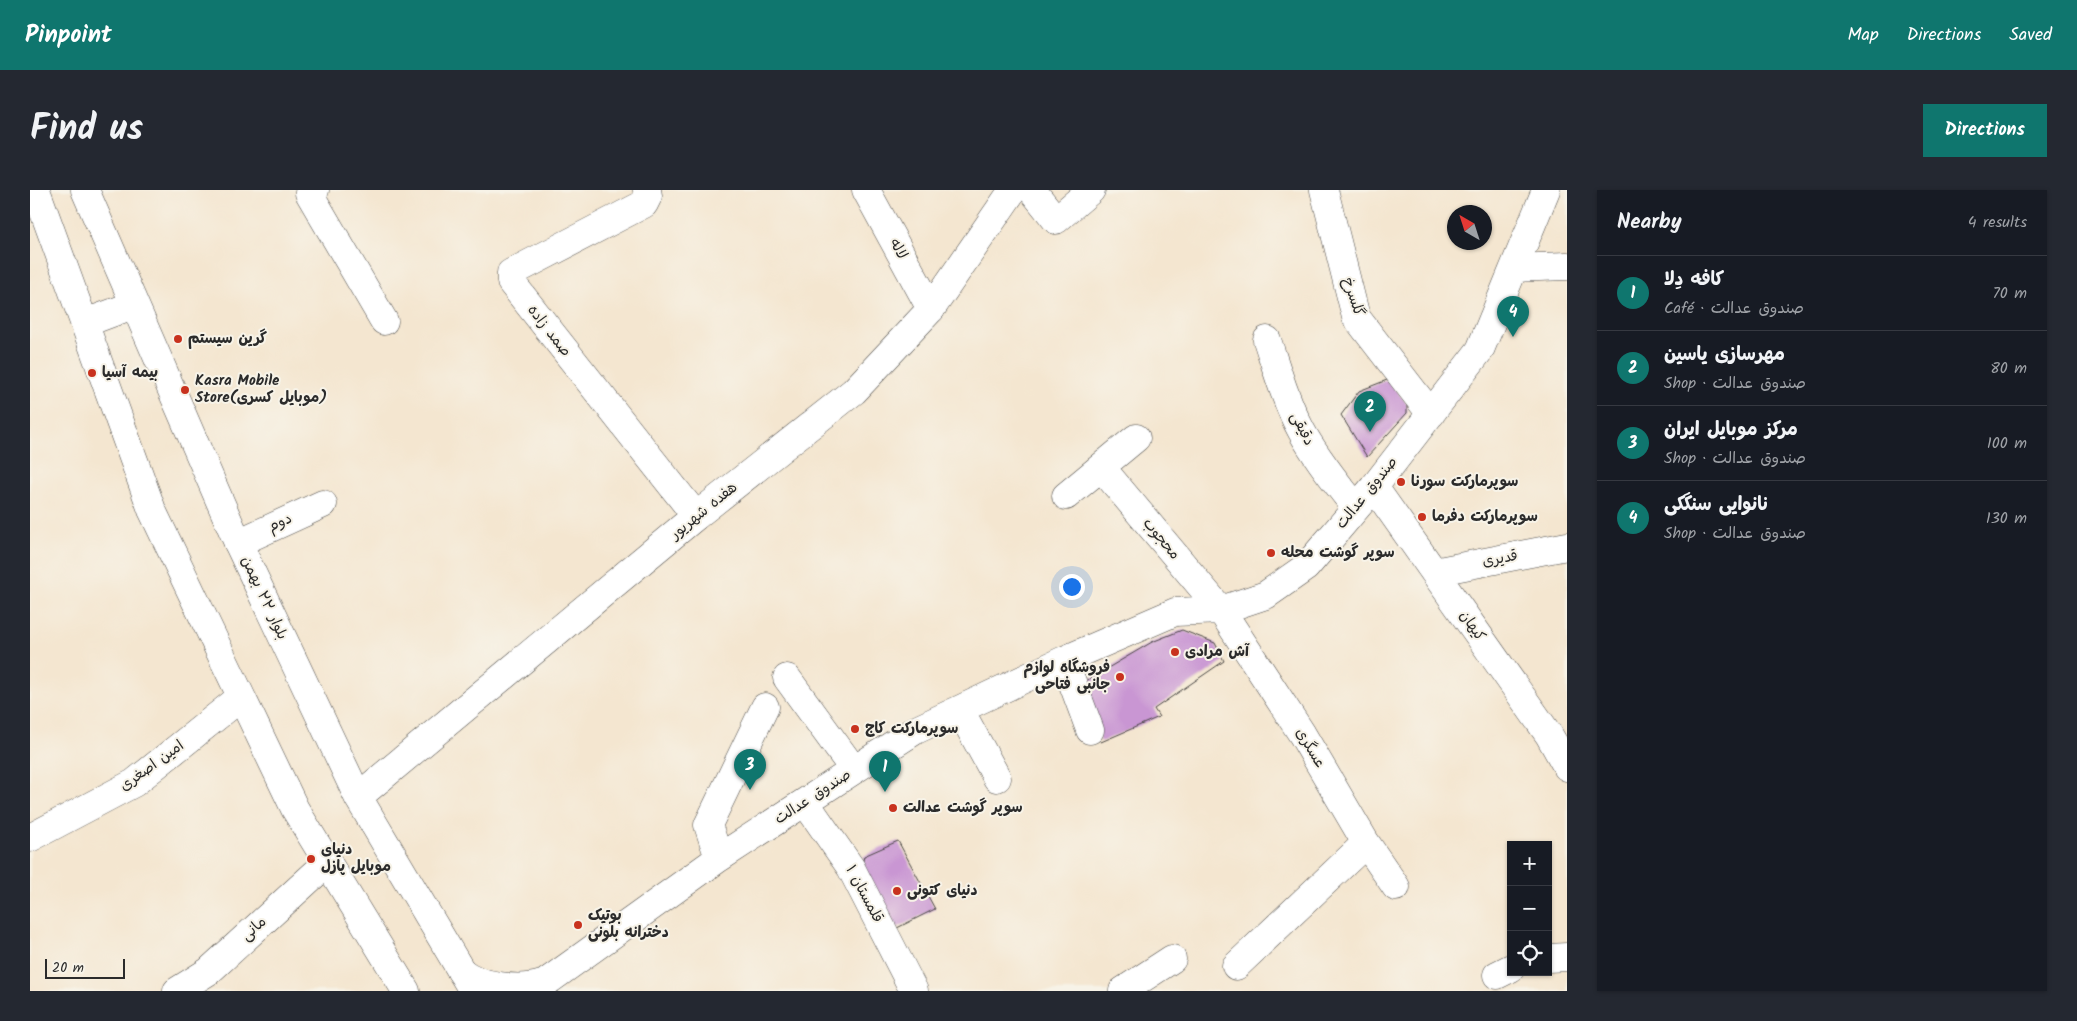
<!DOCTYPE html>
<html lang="en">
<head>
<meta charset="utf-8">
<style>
	:root { --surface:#171b24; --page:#242831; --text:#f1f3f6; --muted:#9ea1a6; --line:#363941; --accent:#0f766e }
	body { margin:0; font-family:Kalam,"Playpen Sans Arabic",sans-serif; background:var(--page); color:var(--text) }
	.controls { position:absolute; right:15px; bottom:15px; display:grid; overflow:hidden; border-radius:0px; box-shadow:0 1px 4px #0004 }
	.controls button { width:45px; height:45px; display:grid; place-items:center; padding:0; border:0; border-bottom:1px solid var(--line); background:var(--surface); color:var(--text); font:25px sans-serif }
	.compass { position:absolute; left:1417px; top:15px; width:45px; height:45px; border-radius:50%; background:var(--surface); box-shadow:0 1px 4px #0004; rotate:321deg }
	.scale { position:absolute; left:15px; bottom:12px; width:80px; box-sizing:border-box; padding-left:5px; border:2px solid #2b2b2b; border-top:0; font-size:14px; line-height:18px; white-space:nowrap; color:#2b2b2b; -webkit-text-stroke:4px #f7f3e8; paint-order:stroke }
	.you { position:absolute; left:1041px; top:396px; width:18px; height:18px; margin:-12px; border:4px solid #fff; border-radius:50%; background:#1a73e8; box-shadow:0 0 0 8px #1a73e833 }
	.badge { display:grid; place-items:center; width:32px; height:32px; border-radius:50%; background:var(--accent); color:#fff; font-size:16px; font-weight:700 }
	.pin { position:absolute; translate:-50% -41px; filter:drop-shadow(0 1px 2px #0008) }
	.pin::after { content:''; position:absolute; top:26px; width:18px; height:15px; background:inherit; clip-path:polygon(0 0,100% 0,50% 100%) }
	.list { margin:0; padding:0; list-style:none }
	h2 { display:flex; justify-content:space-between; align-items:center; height:65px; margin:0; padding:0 20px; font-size:21px }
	h2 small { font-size:16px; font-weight:400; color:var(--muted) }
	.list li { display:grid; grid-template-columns:32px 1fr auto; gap:15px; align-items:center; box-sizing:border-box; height:75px; padding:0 20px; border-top:1px solid var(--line) }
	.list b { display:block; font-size:19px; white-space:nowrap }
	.list p { margin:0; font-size:16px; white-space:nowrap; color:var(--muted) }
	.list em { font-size:16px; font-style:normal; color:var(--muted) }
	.icon { flex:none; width:28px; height:28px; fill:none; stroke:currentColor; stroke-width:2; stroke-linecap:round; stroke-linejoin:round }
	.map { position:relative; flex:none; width:1537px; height:801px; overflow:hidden; border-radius:0px }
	header { display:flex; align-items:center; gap:30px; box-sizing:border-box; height:70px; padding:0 25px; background:var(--accent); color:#fff }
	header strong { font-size:24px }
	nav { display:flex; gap:28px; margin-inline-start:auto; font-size:18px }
	.intro { display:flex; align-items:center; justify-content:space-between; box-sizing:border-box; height:120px; padding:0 30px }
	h1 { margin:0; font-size:35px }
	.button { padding:12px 22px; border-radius:0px; background:var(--accent); color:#fff; font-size:18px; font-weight:700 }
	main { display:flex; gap:30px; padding:0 30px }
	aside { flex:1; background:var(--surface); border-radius:0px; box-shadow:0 1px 4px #0004 }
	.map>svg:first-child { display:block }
	.building { fill:#c996d3 }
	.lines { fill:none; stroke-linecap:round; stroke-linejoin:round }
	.minor-casing { stroke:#494744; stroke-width:29 }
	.major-casing { stroke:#494744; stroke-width:29 }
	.minor { stroke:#fff; stroke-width:28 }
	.major { stroke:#fff; stroke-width:28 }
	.poi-dot { fill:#c8321e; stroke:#f7f3e8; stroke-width:2 }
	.labels { text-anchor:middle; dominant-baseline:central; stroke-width:4; stroke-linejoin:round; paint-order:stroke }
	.street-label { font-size:15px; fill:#2b2b2b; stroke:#f7f3e8 }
	.poi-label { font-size:15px; font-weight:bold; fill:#2b2b2b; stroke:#f7f3e8; text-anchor:start }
</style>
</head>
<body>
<header>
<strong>Pinpoint</strong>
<nav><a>Map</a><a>Directions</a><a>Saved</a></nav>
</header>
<div class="intro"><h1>Find us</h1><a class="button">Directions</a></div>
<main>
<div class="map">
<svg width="1537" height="801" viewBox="0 0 1537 801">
	<rect width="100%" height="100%" fill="#f7f3e8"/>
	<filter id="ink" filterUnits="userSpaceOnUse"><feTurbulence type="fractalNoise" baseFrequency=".02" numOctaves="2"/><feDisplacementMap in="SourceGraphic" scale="10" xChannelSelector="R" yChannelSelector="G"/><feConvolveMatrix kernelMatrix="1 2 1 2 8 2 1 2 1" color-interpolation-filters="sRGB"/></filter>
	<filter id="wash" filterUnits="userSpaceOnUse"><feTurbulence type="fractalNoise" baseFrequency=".0096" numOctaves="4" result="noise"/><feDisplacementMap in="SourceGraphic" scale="20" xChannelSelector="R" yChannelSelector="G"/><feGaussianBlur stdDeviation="1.12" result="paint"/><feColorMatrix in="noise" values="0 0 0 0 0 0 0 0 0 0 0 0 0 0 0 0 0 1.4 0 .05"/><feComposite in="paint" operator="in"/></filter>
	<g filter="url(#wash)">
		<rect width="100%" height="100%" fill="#f4e6d0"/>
		<g id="blocks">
			<path class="building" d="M1357,190L1377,213V223L1337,267L1311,225L1329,201Z
				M1152,440L1185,453L1194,471L1124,519L1129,527L1071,552L1049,495L1122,452Z
				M868,651L905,719L859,742L830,683L834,666Z"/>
		</g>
	</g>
	<g filter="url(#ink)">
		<use href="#blocks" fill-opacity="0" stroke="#494744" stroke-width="1"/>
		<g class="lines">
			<g class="minor-casing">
				<path id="minor" d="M285,0L279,3L354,131
					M617,0L618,6L614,14L481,83V92L666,326
					M836,0L901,119
					M1002,0L1026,30L1061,0
					M1294,0L1326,127L1401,224
					M1484,78L1537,76
					M1237,150C1247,180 1256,212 1271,240C1286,268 1307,293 1326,318
					M1071,277L1191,420L1272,544L1336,653L1366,697
					M1344,297L1519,545L1537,577
					M1036,306L1106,248
					M208,353L293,314
					M1404,382L1537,356
					M1034,470L1060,540
					M757,488L824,580
					M930,520L967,588
					M775,612L821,678L884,801
					M0,648L104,593L211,507
					M689,668L678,635L735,517
					M1518,768L1537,767
					M1206,776L1336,653
					M431,781C450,797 490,801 512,794
					M1467,785L1481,778
					M147,801L179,781L298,672
					M504,801L689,668L884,541L1034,470L1145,422L1191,420L1236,405L1276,377L1344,297L1450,160L1516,0
					M1093,801L1142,769"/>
			</g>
			<g class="major-casing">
				<path id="major" d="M6,0L122,320L265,619L376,801
					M55,0L208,353L328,607L443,801
					M55,133L103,115
					M328,607L666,326L824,201L901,119L983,0"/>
			</g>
			<use href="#minor" class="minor"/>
			<use href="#major" class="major"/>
		</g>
	</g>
	<g class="poi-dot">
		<circle cx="148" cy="149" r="5"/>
		<circle cx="62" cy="183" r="5"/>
		<circle cx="155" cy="200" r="5"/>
		<circle cx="1371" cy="292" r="5"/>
		<circle cx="1392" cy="327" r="5"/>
		<circle cx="1241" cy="363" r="5"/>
		<circle cx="1145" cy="462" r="5"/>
		<circle cx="1090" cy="487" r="5"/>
		<circle cx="825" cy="539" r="5"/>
		<circle cx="863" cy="618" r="5"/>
		<circle cx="281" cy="669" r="5"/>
		<circle cx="867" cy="701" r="5"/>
		<circle cx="548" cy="735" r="5"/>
	</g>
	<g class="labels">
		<g class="street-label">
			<text transform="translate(868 59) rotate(61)">لاله</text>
			<text transform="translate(1323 107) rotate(72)">گلسرخ</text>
			<text transform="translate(519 141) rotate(52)">صمد زاده</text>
			<text transform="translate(1272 239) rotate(63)">دقیقی</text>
			<text transform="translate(1337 303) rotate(-51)">صندوق عدالت</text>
			<text transform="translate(674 321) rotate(-39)">هفده شهریور</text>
			<text transform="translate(250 333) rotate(-25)">دوم</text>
			<text transform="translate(1131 349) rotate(50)">محجوب</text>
			<text transform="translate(1470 369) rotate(-11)">قدیری</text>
			<text transform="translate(234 408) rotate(65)">بلوار ۲۲ بهمن</text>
			<text transform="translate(1442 436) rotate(55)">کیهان</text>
			<text transform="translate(1280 558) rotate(59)">عسگری</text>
			<text transform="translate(122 576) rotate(-36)">امین اصغری</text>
			<text transform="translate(783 607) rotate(-33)">صندوق عدالت</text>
			<text transform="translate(834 704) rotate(62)">قلمستان ۱</text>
			<text transform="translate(224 739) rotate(-42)">مانی</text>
		</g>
		<g class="poi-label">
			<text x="158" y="149">گرین سیستم</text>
			<text x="72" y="183">بیمه آسیا</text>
			<text x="165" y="191">Kasra Mobile<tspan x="165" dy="17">Store(موبایل کسری)</tspan></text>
			<text x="1381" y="292">سوپرمارکت سورنا</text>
			<text x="1402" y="327">سوپرمارکت دفرما</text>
			<text x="1251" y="363">سوپر گوشت محله</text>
			<text x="1155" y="462">آش مرادی</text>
			<text x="1080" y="478" text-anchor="end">فروشگاه لوازم<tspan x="1080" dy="17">جانبی فتاحی</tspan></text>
			<text x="835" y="539">سوپرمارکت کاج</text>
			<text x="873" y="618">سوپر گوشت عدالت</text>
			<text x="291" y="660">دنیای<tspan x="291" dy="17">موبایل پازل</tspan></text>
			<text x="877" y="701">دنیای کتونی</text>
			<text x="558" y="726">بوتیک<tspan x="558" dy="17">دخترانه بلونی</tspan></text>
		</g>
	</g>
</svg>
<div class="controls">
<button>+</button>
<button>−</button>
<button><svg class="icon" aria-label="locate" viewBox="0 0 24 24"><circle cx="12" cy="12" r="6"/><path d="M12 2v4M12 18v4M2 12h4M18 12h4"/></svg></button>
</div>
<svg class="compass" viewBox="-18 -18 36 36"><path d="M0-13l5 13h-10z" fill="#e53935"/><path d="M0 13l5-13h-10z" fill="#9ea1a6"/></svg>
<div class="scale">20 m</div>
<div class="you"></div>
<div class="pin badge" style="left:855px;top:602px">1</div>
<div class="pin badge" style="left:1340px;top:242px">2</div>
<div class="pin badge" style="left:720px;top:600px">3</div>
<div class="pin badge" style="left:1483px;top:147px">4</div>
</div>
<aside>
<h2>Nearby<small>4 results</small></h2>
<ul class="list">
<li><span class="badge">1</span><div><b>کافه دِلا</b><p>Café · صندوق عدالت</p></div><em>70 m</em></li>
<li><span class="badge">2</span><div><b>مهرسازی یاسین</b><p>Shop · صندوق عدالت</p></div><em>80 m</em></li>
<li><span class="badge">3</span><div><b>مرکز موبایل ایران</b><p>Shop · صندوق عدالت</p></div><em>100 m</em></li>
<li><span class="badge">4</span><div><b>نانوایی سنگکی</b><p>Shop · صندوق عدالت</p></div><em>130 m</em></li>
</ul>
</aside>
</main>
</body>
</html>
